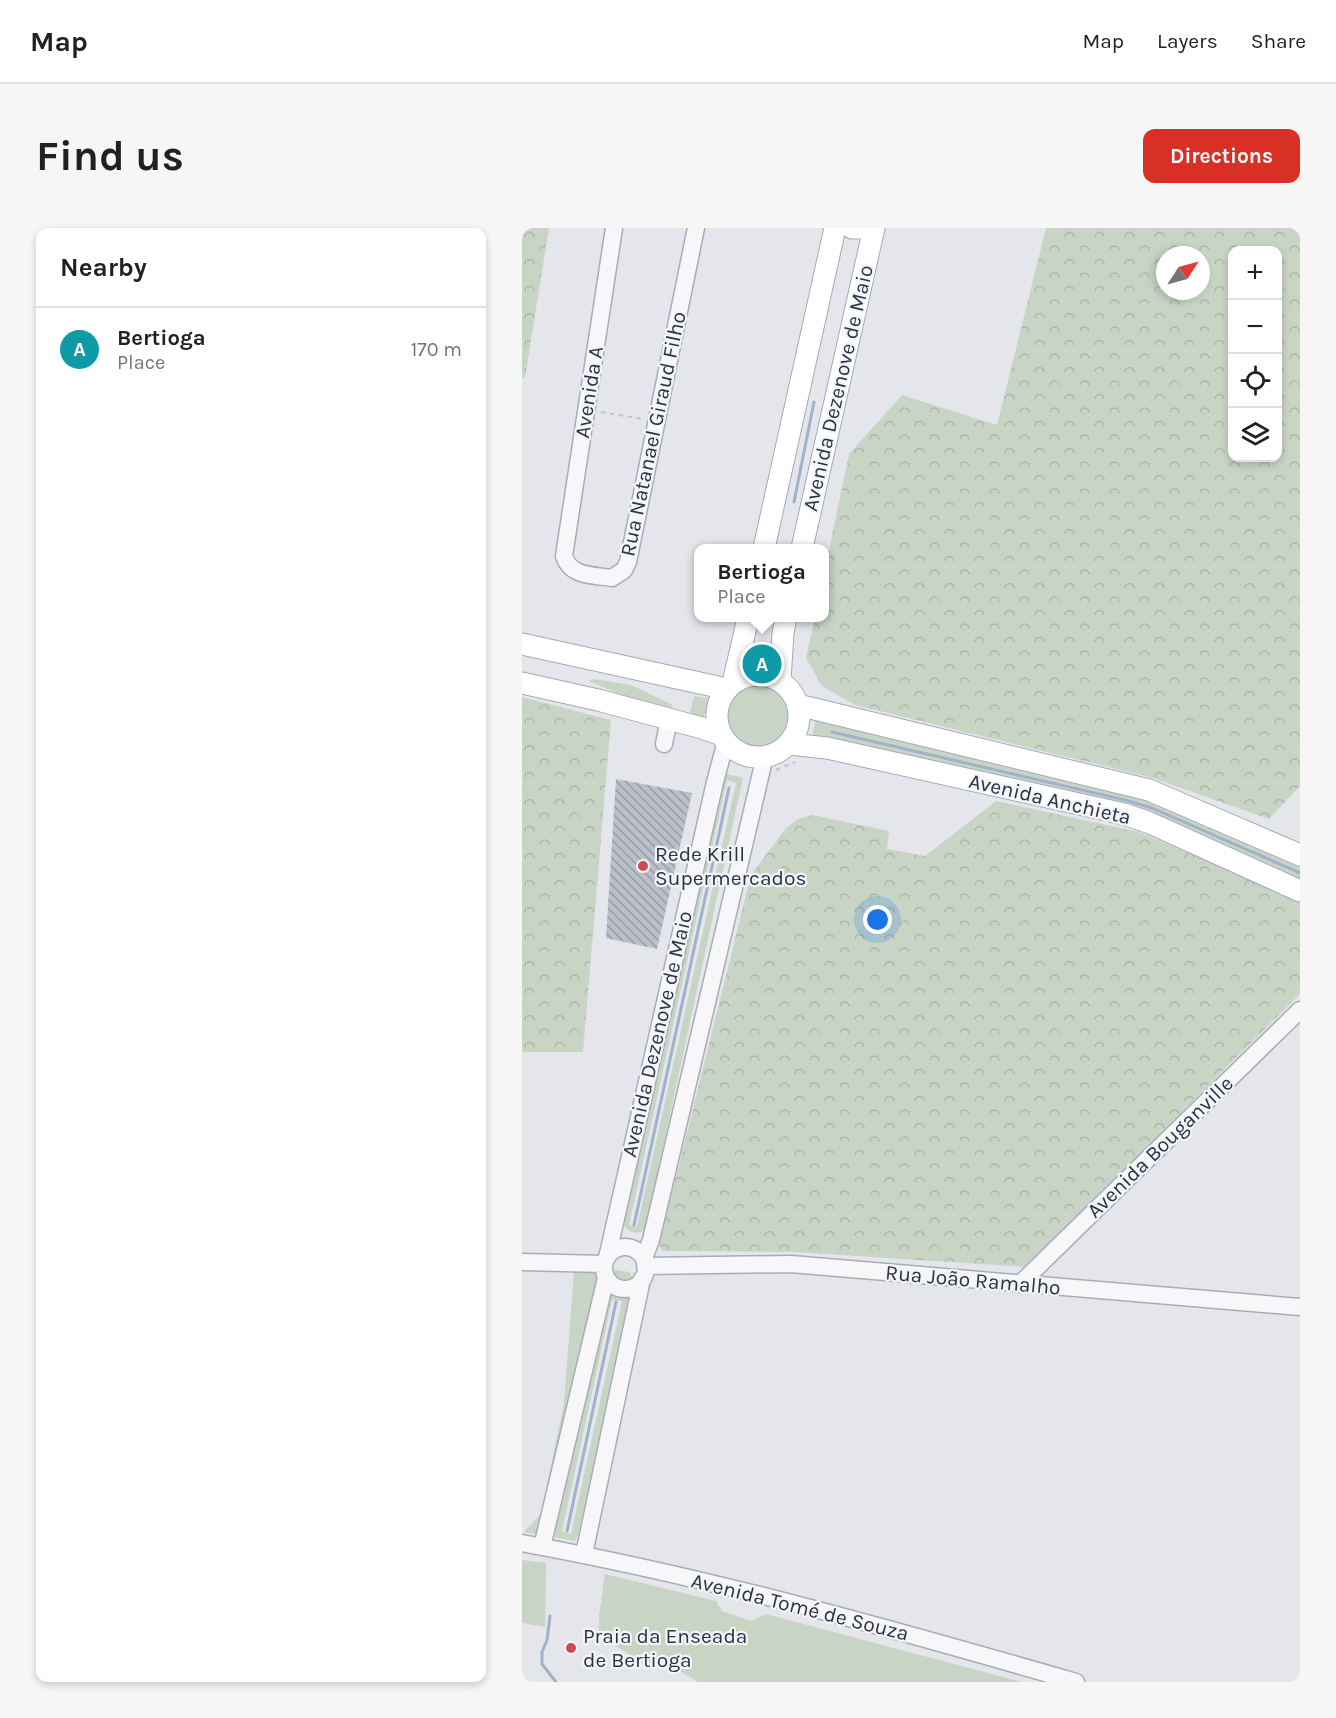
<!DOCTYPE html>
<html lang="en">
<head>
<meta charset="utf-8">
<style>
	:root { --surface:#fff; --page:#f6f6f6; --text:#202124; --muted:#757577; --line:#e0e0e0; --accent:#d93025 }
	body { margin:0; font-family:Karla,sans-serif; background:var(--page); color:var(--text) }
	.controls { position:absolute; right:18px; top:18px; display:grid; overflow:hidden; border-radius:12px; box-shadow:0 3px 9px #0003 }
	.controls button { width:54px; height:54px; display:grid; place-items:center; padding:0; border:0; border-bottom:2px solid var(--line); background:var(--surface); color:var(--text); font:30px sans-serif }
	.compass { position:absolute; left:634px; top:18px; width:54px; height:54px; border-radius:50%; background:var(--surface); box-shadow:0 3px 9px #0003; rotate:54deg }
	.you { position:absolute; left:356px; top:692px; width:21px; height:21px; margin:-15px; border:4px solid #fff; border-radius:50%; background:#1a73e8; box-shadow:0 0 0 9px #1a73e833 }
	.badge { display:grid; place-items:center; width:39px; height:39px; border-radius:50%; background:var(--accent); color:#fff; font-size:20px; font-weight:700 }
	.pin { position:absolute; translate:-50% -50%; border:3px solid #fff; box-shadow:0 2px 6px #0006 }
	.popup { position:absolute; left:172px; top:316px; width:135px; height:78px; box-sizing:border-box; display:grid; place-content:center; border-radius:12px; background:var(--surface); filter:drop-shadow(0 2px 4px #0005); font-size:20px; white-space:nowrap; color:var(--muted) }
	.popup b { font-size:22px; color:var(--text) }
	.popup::after { content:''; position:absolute; left:50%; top:100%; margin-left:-12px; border:12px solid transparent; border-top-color:var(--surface) }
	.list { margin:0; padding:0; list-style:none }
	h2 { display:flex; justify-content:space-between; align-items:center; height:78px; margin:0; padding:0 24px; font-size:26px }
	h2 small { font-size:20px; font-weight:400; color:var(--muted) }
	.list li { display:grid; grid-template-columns:39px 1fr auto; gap:18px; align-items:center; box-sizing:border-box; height:84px; padding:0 24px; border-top:2px solid var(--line) }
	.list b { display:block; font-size:22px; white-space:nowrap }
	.list p { margin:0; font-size:20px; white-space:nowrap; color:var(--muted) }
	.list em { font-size:20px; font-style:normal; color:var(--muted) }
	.icon { flex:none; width:33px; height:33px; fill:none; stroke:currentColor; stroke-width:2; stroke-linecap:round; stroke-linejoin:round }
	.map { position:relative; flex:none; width:778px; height:1454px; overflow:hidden; border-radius:12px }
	header { display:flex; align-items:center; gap:36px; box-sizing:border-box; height:84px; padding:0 30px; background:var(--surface); border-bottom:2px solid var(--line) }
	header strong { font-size:28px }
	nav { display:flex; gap:33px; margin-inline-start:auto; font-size:21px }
	.intro { display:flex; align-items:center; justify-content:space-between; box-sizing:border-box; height:144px; padding:0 36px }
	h1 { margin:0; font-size:42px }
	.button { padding:15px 27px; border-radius:12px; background:var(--accent); color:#fff; font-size:21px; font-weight:700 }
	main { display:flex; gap:36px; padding:0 36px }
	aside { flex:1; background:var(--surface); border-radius:12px; box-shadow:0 3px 9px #0003 }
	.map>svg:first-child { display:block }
	.green { fill:#c8d5c5; fill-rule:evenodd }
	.forest { fill:url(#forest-crowns); fill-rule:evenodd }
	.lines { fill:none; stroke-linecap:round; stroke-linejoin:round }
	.stream { stroke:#9fb1cb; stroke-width:3 }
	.building { fill:url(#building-back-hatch) }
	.minor-casing { stroke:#a9acb6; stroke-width:19 }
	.major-casing { stroke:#a3a9b7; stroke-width:23 }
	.path { stroke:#c2c4cb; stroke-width:2; stroke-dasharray:4.5 4.5; stroke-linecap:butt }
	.minor { stroke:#f7f7fa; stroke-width:16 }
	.major { stroke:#fff; stroke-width:21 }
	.poi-dot { fill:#ce4b53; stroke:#f4f5f9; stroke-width:2 }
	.labels { text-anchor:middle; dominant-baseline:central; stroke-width:4.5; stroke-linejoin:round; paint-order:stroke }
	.street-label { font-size:21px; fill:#2b3244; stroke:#f4f5f9 }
	.poi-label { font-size:21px; fill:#2b3244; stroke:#f4f5f9; text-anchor:start }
</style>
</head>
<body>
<header>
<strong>Map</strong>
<nav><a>Map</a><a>Layers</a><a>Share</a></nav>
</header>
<div class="intro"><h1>Find us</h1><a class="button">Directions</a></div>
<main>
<aside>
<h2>Nearby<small></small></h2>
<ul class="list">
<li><span class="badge" style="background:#0f9aa8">A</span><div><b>Bertioga</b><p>Place</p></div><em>170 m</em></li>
</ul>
</aside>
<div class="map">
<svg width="778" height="1454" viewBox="0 0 778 1454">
	<defs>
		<pattern id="forest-crowns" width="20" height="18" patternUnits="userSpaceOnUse" patternTransform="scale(1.5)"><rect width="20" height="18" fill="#c8d5c5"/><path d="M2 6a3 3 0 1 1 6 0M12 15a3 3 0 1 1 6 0" fill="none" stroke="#acb7aa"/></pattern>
		<pattern id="building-back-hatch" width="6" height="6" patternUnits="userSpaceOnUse" patternTransform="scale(1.5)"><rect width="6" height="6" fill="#bbbfc9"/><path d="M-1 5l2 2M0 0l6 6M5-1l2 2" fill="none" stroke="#989ca5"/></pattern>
	</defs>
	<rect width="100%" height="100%" fill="#e4e6ec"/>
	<path class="green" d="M70,451L109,457L151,477L147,485L122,477L67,453Z
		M204 489a34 34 0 1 1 68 0a34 34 0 1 1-68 0Z
		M172,468L192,471L180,491L167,489Z
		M294,490L593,559L778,635V655L655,599L290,509Z
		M201,545L221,550L125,993L122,1002C115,1007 109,1005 102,998L103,990ZM205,552L214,555L115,999L107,997Z
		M94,1042L107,1044L111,1050L110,1062L56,1307L53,1313L2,1304L19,1286L42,1175L52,1043ZM90,1072L100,1073L49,1306L40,1304Z
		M0,1332L24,1335L23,1399L0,1395Z
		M83,1346L194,1373L200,1383L229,1393L244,1386L500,1454H176L141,1433L122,1436L77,1407V1388Z"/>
	<path class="forest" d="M0,0H27L3,149L0,151Z
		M524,0H778V558L747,591L631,550L333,477L300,458L284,430L293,390H303V341L327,226L380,167L475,197ZM756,22V230H710V22ZM643,27H679V63H643Z
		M0,469L89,492L61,824H0Z
		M474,573L617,604L778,673V766L504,1039L272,1024L141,1023L137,1017L229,647L264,600L276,591L290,587L367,603L365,621L403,628Z"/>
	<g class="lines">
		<path class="stream" d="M272,274L292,174
			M310,504L603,572L630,580L778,645
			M112,997L207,560
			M45,1303L94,1074
			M28,1388L25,1412L20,1424V1436L34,1454"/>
	</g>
	<path class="building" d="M94,551L170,565L135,721L84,710Z"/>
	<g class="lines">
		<g class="minor-casing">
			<path id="minor" d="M92,0L42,328C48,349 72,347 90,350L102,342L106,334L174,0
				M142,516L147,491
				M82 1040a21 21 0 1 1 42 0a21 21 0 1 1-42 0Z
				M85,1030L193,554L204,513
				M122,1030L129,1012L243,528
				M0,1034L82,1036
				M123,1038L269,1036L778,1079
				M498,1056L778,782
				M0,1315C187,1349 371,1401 554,1454
				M20,1319L84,1050
				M62,1326L120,1051"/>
		</g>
		<g class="major-casing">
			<path id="major" d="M330,0H342
				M242,320L313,0
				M280,320L352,0
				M0,416L205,461
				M195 488a41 41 0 1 1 82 0a41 41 0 1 1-82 0Z
				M258,452L261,405L264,390
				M0,455L76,472L180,500L200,507
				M211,455L226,390
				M276,477L627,562L778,627
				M267,516L305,520L602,586L628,595L778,663"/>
		</g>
		<path class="path" d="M79,184L121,191
			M254,542L273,534"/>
		<use href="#minor" class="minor"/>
		<use href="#major" class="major"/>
	</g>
	<g class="poi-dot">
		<circle cx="121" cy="638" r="6"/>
		<circle cx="49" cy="1420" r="6"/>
	</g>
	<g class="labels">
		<g class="street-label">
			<text transform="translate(316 160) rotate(-77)">Avenida Dezenove de Maio</text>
			<text transform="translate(67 164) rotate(-81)">Avenida A</text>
			<text transform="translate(131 206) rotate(-78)">Rua Natanael Giraud Filho</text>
			<text transform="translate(528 571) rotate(13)">Avenida Anchieta</text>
			<text transform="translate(135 806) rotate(-77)">Avenida Dezenove de Maio</text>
			<text transform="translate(638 919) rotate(-44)">Avenida Bouganville</text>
			<text transform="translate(451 1052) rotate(5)">Rua João Ramalho</text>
			<text transform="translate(278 1379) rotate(14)">Avenida Tomé de Souza</text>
		</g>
		<g class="poi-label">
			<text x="133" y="626">Rede Krill<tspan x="133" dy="24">Supermercados</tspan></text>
			<text x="61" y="1408">Praia da Enseada<tspan x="61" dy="24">de Bertioga</tspan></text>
		</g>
	</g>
</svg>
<div class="controls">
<button>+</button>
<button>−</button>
<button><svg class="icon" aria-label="locate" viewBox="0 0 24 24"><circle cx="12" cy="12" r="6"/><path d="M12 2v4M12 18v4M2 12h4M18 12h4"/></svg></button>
<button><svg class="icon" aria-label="layers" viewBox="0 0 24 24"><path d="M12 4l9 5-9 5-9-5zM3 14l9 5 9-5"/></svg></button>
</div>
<svg class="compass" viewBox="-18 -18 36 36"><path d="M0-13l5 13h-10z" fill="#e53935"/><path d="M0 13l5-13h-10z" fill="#757577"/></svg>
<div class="you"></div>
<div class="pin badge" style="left:240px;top:436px;background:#0f9aa8">A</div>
<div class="popup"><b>Bertioga</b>Place</div>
</div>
</main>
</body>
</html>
